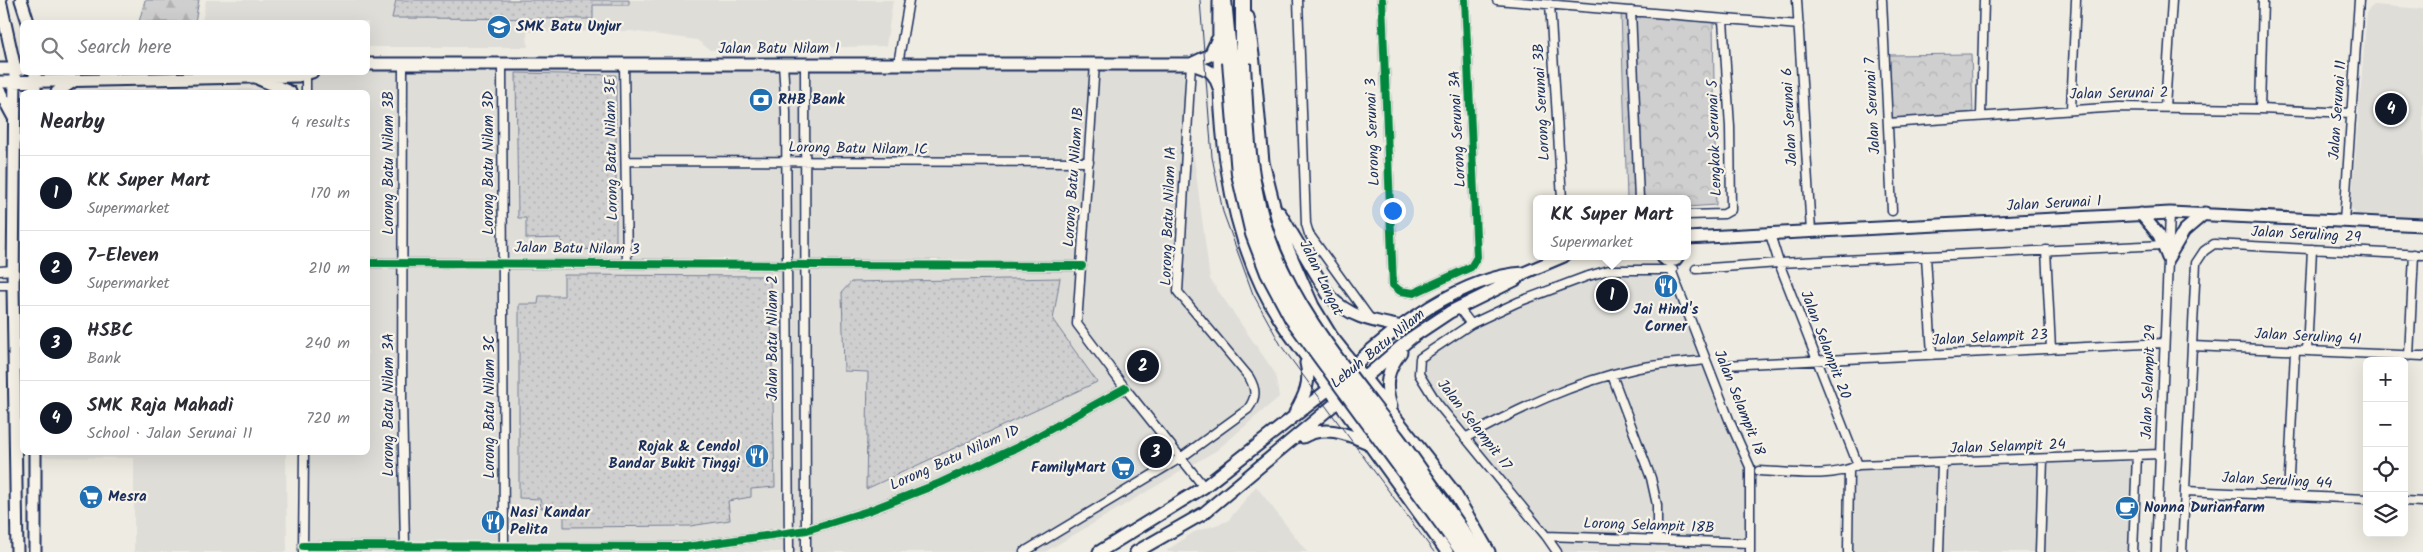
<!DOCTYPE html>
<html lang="en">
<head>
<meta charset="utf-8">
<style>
	:root { --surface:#fff; --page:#f2f2f3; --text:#2b2b33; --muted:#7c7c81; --line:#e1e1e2; --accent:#111827 }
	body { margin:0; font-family:Kalam,sans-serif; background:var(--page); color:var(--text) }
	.controls { position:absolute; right:15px; bottom:15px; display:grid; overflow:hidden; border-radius:8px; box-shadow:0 5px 20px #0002 }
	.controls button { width:45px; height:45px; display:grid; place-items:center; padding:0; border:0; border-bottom:1px solid var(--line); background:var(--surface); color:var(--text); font:25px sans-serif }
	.you { position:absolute; left:1392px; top:210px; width:18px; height:18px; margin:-12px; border:4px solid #fff; border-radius:50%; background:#1a73e8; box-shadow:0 0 0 8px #1a73e833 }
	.badge { display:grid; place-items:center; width:32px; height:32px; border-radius:50%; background:var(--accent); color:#fff; font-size:16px; font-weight:700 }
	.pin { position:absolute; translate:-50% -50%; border:2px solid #fff; box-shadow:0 1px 5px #0006 }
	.popup { position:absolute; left:1533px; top:195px; width:158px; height:65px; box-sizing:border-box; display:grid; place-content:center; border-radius:8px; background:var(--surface); filter:drop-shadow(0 1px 4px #0005); font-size:16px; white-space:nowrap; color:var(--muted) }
	.popup b { font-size:19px; color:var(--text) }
	.popup::after { content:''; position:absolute; left:50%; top:100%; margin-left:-10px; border:10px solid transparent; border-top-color:var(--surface) }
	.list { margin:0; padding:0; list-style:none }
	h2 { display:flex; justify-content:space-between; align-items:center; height:65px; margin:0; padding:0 20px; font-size:21px }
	h2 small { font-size:16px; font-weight:400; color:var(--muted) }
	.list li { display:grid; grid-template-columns:32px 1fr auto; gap:15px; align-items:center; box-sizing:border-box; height:75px; padding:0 20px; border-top:1px solid var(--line) }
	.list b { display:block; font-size:19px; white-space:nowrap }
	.list p { margin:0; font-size:16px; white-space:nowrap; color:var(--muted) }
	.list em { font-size:16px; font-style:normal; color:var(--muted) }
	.icon { flex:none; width:28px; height:28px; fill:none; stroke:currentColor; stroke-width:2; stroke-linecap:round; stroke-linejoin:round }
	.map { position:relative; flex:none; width:2423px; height:552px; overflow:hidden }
	.search { position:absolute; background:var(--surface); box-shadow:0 5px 20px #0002; left:20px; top:20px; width:350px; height:55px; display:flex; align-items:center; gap:12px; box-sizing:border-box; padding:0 18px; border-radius:8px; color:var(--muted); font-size:19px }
	.panel { position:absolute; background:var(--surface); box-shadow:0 5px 20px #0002; left:20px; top:90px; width:350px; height:365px; border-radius:8px }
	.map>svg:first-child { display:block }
	.built { fill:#deddd8 }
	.grass { fill:url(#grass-dots); stroke:#757f96 }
	.forest { fill:url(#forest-firs); stroke:#757f96 }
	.park { fill:url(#park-crowns); stroke:#757f96 }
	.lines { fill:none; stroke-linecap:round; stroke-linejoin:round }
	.street-casing { stroke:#1b2f5e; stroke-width:11 }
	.secondary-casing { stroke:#1b2f5e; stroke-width:15 }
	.highway-casing { stroke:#1b2f5e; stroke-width:18 }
	.street { stroke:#f7f3e8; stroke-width:8 }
	.secondary { stroke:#f7f3e8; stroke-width:11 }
	.highway { stroke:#f7f3e8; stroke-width:14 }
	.tram { stroke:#1b2f5e; stroke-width:1 }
	.highway-bridge-casing { stroke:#1b2f5e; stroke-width:18; stroke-linecap:butt }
	.highway-bridge { stroke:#f7f3e8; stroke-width:14 }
	.cycleway-casing { stroke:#f7f3e8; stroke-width:11 }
	.cycleway { stroke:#00873e; stroke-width:8 }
	.labels { text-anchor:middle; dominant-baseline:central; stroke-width:4.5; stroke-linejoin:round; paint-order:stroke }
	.poi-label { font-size:15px; font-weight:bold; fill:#1b2f5e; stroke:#f7f3e8; text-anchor:start }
	.street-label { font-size:15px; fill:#1b2f5e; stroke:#f7f3e8 }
</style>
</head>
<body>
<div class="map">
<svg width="2423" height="552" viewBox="0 0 2423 552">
	<defs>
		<pattern id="grass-dots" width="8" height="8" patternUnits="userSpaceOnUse" patternTransform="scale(1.25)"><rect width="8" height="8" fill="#cfcfcf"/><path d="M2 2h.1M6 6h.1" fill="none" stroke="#b1b2b4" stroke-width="1.8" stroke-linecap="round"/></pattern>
		<pattern id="forest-firs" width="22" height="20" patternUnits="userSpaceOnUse" patternTransform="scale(1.25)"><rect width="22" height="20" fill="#cfcfcf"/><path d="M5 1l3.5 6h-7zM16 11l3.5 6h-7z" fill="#b1b2b4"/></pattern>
		<pattern id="park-crowns" width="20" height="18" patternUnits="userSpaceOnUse" patternTransform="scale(1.25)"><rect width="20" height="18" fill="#cfcfcf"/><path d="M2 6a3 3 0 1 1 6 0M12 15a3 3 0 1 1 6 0" fill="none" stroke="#b1b2b4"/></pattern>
	</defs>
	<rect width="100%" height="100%" fill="#eeebe2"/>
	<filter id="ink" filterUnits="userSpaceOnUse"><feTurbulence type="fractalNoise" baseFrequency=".02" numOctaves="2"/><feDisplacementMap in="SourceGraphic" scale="10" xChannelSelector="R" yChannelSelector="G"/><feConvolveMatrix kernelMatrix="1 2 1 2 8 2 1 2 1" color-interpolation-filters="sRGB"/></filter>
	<g filter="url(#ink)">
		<path class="built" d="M206,0H893L886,46L710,50L697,40L631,31L527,32L528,47H368V22H202Z
			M2374,5L2423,9V220L2357,216L2351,207L2367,11Z
			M1182,67L1210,279L1275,373L1279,397L1217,450L1045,552H302V453L368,452V92H309V79L325,73L368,72V69Z
			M261,89L266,92H69L72,90Z
			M1609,273H1670L1704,365L1746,468L1745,552H1562L1547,531L1455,419L1422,374L1423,360L1472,328L1521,306Z
			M42,453H286L287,552H134V458L42,457Z
			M2133,461L2130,552H1850L1853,475L1858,470Z
			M1256,486L1307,552H1168L1167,550L1194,532L1228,521Z"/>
		<path class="grass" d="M396,0H629V5H593V19L392,18Z
			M516,73L616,75V249L562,250L561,238L526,239V218H518Z
			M564,275L770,276L775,487L751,489V497L728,501L730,520L690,526L564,527V507L541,508L540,499L519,498V304H538L539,296H564Z
			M1060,278L1053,320L1097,382L866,489L868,372L844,371L842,292L851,282Z"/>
		<path class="forest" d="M145,0H199L195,22H139Z"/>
		<path class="park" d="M1621,12L1713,22L1716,205L1687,207V199H1627Z
			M1971,54L1973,113L1892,119L1889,55Z"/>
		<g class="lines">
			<g class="street-casing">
				<path id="street" d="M1298,0L1306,224L1309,234L1371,320
					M1382,0L1393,285L1400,291L1414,293L1471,267L1477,257L1465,0
					M1497,0L1799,25
					M1797,0L1811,232
					M1882,0L1892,211
					M1550,4L1562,199
					M1631,11L1639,199
					M403,64L402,401L405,546
					M502,64L504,552
					M624,64L627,264
					M783,64L786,111L789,552
					M805,64L806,552
					M898,64L909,0
					M1095,64L1077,324L1125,388L1204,487
					M306,92V72
					M2165,107L2172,0
					M2071,109L2076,0
					M2260,109L2263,0
					M1981,115L1984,0
					M1889,123L2118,107L2260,109L2351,113
					M627,161L1089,162
					M1687,215L1724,214L1731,210L1730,127L1723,20
					M2344,222L2359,0
					M1770,234L1779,263L1858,465
					M2046,250L2051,349
					M1926,256L1932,355
					M368,263L1082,266
					M1670,267L1730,422L1750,467V552
					M1696,269L1779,263L2164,245
					M0,271L13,270
					M0,285H13
					M1458,307L1471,324
					M2192,346L2423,356
					M2307,351L2312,249
					M2409,356L2414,254
					M1726,365L2164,343
					M1612,375L1651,478L1657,505V540
					M1465,438C1518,409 1574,382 1634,369C1657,364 1682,363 1706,360
					M1759,471C1788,472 1833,479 1858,465L2160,454
					M2185,491L2367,499
					M2288,496L2295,351
					M2404,501L2423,502
					M1546,536L1750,543
					M303,546L686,547L807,530L868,511L940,483L1018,447L1125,388
					M303,552L304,452
					M1024,552L1182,457L1248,409C1257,397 1256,389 1249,377L1178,292L1191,64
					M1557,552L1546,536L1437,403L1419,374L1420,358L1471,324L1518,302L1585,277L1609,270H1673
					M1848,552L1849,470
					M1939,552L1942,464
					M2040,552L2043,459
					M2133,552L2137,455
					M2156,552L2170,213
					M2182,552L2196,263L2204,251L2214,244L2423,255"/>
			</g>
			<g class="secondary-casing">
				<path id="secondary" d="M0,0L15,69L13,285L17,552
					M21,0L28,22
					M1219,1C1218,113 1220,230 1284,326L1447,552
					M1248,17L1254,63L1263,162L1281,233L1313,306L1332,337L1454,492L1489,552
					M368,64H1191C1211,70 1214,71 1220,91
					M1191,64L1210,55L1217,40
					M0,69H22
					M35,72V92
					M259,79L290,92
					M0,82L298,76L312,72
					M0,92L14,118
					M57,92L74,81
					M1280,213L1329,296C1351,318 1372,321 1402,327
					M2141,214L2159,235L2168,258
					M1687,238L2170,213L2423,225
					M1661,256L1666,260
					M2168,258L2184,231L2205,213
					M1675,260L1678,256
					M1349,370C1392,329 1463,276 1524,273
					M1360,382L1411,338L1450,312L1515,280L1524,273L1564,256
					M1391,406C1384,384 1387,370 1401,352
					M1295,413C1305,395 1311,383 1306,363
					M1303,437C1324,425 1345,433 1366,442
					M35,552V452
					M1099,552L1204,487L1334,385
					M1136,552L1204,513L1342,398"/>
			</g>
			<g class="highway-casing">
				<path id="highway" d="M1224,0L1230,62
					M1243,63V0
					M1459,527L1476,552
					M1450,534L1463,552"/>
			</g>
			<use href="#street" class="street"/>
			<use href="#secondary" class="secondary"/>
			<use href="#highway" class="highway"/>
			<path class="tram" d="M1200,0L1212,157L1223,212L1253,294L1282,347L1434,552"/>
			<g class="highway-bridge-casing">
				<path id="highway-bridge" d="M1230,62L1239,174L1253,234L1268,273L1292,318L1450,534
					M1243,63C1246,122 1247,182 1268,238C1295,314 1348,373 1396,437C1418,466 1438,497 1459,527"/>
			</g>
			<use href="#highway-bridge" class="highway-bridge"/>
			<g class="cycleway-casing">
				<path id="cycleway" d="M1382,0L1393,285L1400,291L1414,293L1471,267L1477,257L1465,0
					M368,263L1082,266
					M303,546L686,547L807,530L868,511L940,483L1018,447L1125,388"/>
			</g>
			<use href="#cycleway" class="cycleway"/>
		</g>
	</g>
	<defs>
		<g id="school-disc" transform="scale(1.25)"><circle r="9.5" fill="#1f6fb2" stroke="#f7f3e8"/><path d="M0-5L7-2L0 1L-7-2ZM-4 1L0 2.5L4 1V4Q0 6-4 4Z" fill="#fff"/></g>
		<g id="bank-disc" transform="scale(1.25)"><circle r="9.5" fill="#1f6fb2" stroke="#f7f3e8"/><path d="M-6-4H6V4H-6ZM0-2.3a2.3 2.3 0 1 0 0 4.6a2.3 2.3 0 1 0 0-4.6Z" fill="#fff"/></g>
		<g id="restaurant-disc" transform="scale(1.25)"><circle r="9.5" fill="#1f6fb2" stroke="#f7f3e8"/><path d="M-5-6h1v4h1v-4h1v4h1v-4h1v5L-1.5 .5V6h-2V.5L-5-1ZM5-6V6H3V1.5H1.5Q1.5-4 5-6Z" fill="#fff"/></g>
		<g id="supermarket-disc" transform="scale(1.25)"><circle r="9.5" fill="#1f6fb2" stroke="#f7f3e8"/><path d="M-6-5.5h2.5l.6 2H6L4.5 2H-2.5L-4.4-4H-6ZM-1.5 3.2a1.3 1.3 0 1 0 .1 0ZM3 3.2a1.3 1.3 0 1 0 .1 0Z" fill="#fff"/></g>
		<g id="cafe-disc" transform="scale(1.25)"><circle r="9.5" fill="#1f6fb2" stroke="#f7f3e8"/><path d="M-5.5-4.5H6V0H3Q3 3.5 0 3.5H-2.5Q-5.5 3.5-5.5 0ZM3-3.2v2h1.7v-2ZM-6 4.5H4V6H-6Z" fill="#fff"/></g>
	</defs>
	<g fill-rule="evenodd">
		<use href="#school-disc" x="499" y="27"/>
		<use href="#bank-disc" x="761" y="100"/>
		<use href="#restaurant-disc" x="1666" y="286"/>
		<use href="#restaurant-disc" x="757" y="456"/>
		<use href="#supermarket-disc" x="1123" y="468"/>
		<use href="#supermarket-disc" x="91" y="497"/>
		<use href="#cafe-disc" x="2127" y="508"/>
		<use href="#restaurant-disc" x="493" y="522"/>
	</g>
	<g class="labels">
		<g class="poi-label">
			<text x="516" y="27">SMK Batu Unjur</text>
			<text x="778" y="100">RHB Bank</text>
			<text x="1666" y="310" text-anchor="middle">Jai Hind's<tspan x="1666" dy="17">Corner</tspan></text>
			<text x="740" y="447" text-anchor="end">Rojak &amp; Cendol<tspan x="740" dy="17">Bandar Bukit Tinggi</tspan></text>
			<text x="1106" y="468" text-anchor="end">FamilyMart</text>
			<text x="108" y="497">Mesra</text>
			<text x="2144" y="508">Nonna Durianfarm</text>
			<text x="510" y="513">Nasi Kandar<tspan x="510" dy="17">Pelita</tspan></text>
		</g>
		<g class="street-label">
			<text x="779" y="49">Jalan Batu Nilam 1</text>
			<text transform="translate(2119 94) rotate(-1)">Jalan Serunai 2</text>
			<text transform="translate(1542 102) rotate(-93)">Lorong Serunai 3B</text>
			<text transform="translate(1873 106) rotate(-93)">Jalan Serunai 7</text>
			<text transform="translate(2338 110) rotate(-86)">Jalan Serunai 11</text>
			<text transform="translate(1790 117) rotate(-93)">Jalan Serunai 6</text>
			<text transform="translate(1458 129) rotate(-93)">Lorong Serunai 3A</text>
			<text transform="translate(1373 132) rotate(-92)">Lorong Serunai 3</text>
			<text transform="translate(1715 138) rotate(-92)">Lengkok Serunai 5</text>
			<text transform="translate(612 149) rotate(-91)">Lorong Batu Nilam 3E</text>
			<text transform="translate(858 149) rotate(1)">Lorong Batu Nilam 1C</text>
			<text transform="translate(389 163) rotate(-90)">Lorong Batu Nilam 3B</text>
			<text transform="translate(489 163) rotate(-90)">Lorong Batu Nilam 3D</text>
			<text transform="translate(1074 177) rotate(-86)">Lorong Batu Nilam 1B</text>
			<text transform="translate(2054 204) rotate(-3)">Jalan Serunai 1</text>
			<text transform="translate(1169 216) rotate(-88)">Lorong Batu Nilam 1A</text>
			<text transform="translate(2306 235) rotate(3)">Jalan Seruling 29</text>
			<text transform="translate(577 249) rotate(1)">Jalan Batu Nilam 3</text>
			<text transform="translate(1321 278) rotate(64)">Jalan Langat</text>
			<text transform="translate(2308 337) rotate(3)">Jalan Seruling 41</text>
			<text transform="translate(773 338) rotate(-90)">Jalan Batu Nilam 2</text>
			<text transform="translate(1990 338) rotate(-3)">Jalan Selampit 23</text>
			<text transform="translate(1825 345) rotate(69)">Jalan Selampit 20</text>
			<text transform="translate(1378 349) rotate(-39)">Lebuh Batu Nilam</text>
			<text transform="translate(2149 382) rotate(-88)">Jalan Selampit 29</text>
			<text transform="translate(1739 403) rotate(68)">Jalan Selampit 18</text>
			<text transform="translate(389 405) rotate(-90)">Lorong Batu Nilam 3A</text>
			<text transform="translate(490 407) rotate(-90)">Lorong Batu Nilam 3C</text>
			<text transform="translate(1474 425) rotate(52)">Jalan Selampit 17</text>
			<text transform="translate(2008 447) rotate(-2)">Jalan Selampit 24</text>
			<text transform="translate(955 458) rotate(-24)">Lorong Batu Nilam 1D</text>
			<text transform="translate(2277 481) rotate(3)">Jalan Seruling 44</text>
			<text transform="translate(1649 526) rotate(2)">Lorong Selampit 18B</text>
		</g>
	</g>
</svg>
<div class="controls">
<button>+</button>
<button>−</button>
<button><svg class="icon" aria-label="locate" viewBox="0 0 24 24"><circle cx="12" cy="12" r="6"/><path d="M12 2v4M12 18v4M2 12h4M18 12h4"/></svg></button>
<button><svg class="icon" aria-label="layers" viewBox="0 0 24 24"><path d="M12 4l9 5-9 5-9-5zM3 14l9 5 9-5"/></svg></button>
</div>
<div class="you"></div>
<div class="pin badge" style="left:1612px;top:295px">1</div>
<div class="popup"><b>KK Super Mart</b>Supermarket</div>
<div class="pin badge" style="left:1143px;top:366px">2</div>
<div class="pin badge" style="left:1156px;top:452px">3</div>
<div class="pin badge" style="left:2391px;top:109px">4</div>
<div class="search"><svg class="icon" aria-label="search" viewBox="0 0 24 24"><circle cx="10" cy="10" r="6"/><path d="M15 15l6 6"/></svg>Search here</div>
<section class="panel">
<h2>Nearby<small>4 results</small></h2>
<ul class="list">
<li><span class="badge">1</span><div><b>KK Super Mart</b><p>Supermarket</p></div><em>170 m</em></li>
<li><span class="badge">2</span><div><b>7-Eleven</b><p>Supermarket</p></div><em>210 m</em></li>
<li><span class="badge">3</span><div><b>HSBC</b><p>Bank</p></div><em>240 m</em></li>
<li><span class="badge">4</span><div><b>SMK Raja Mahadi</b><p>School · Jalan Serunai 11</p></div><em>720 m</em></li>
</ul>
</section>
</div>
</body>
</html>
